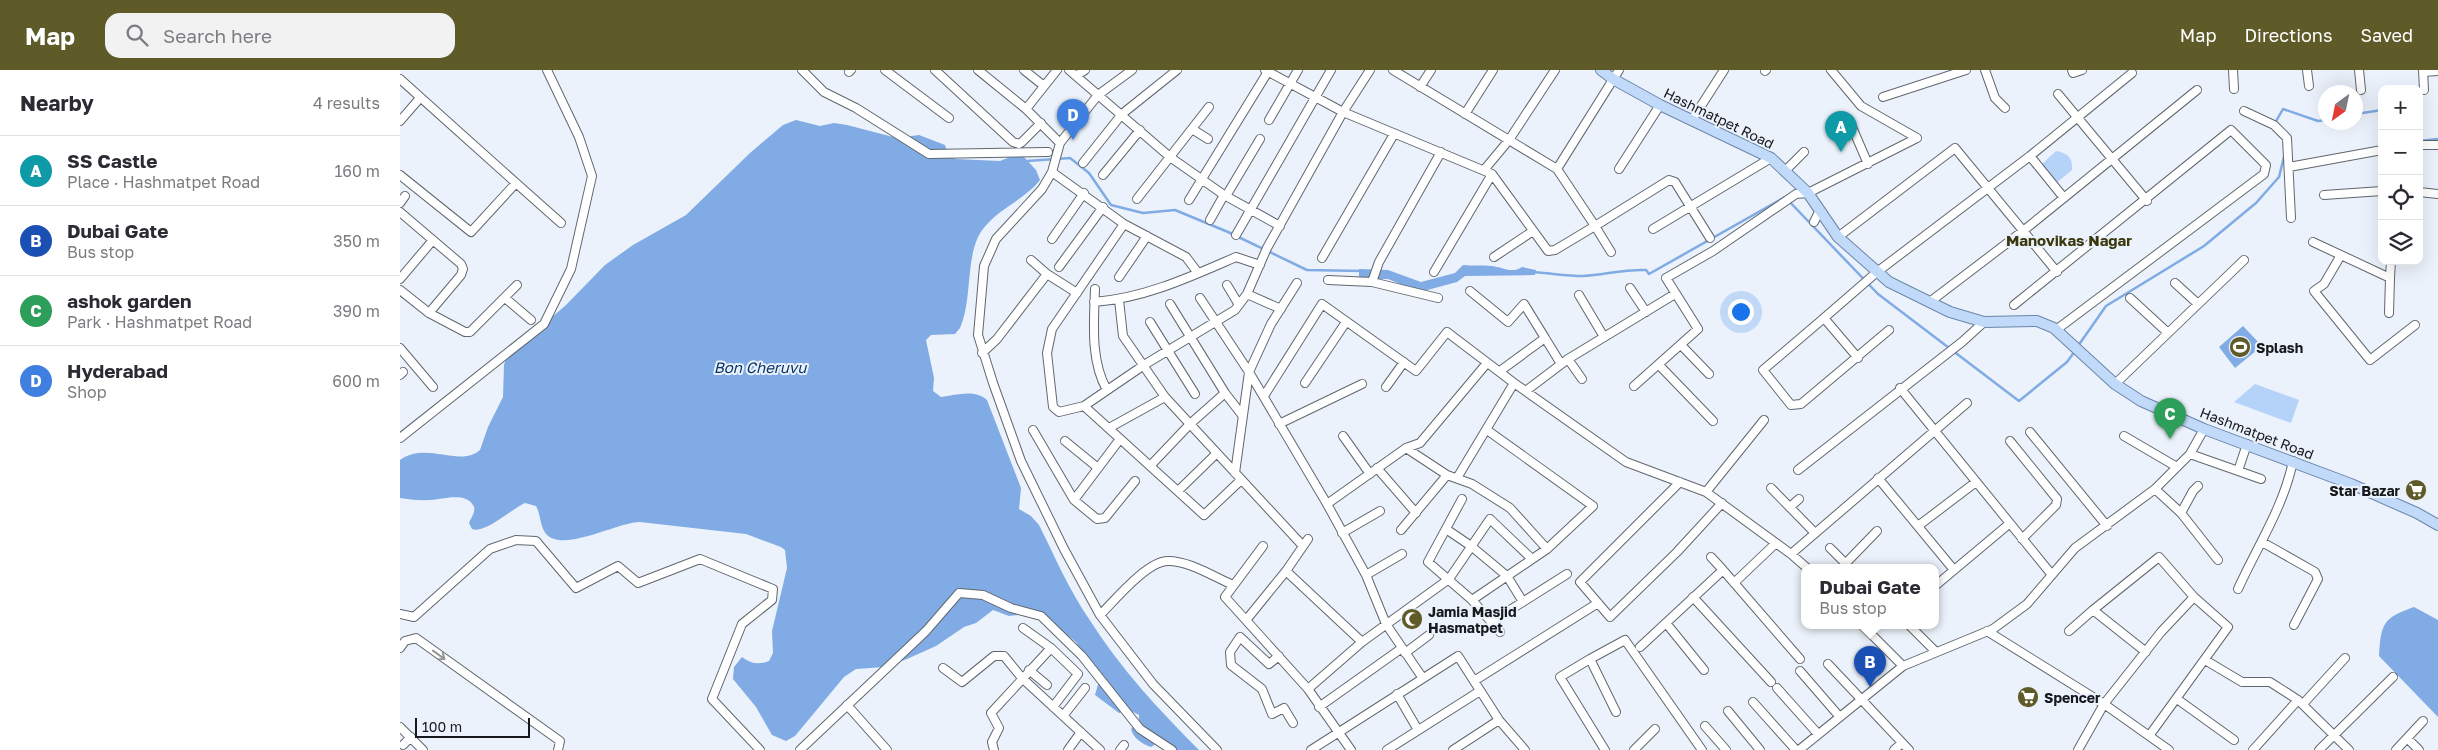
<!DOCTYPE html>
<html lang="en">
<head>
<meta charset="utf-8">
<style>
	:root { --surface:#fff; --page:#f2f2f3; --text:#2b2b33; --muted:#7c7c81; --line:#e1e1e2; --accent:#5f5b28 }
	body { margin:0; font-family:"Golos Text",sans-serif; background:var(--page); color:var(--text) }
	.controls { position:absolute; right:15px; top:15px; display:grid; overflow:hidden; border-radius:10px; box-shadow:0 5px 20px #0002 }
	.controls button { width:45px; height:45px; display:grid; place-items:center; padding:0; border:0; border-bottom:1px solid var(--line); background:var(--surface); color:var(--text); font:25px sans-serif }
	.compass { position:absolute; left:1918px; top:15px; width:45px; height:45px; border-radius:50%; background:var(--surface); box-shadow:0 5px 20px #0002; rotate:213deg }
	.scale { position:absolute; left:15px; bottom:12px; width:115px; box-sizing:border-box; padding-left:5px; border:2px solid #16181b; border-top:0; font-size:14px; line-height:18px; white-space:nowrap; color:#16181b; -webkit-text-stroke:4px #ebf2fb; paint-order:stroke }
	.you { position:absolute; left:1340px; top:241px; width:18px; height:18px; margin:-12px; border:4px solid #fff; border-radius:50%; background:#1a73e8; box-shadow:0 0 0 8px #1a73e833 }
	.badge { display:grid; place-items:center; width:32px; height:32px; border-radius:50%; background:var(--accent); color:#fff; font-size:16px; font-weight:700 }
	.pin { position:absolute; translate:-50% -41px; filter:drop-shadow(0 1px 2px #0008) }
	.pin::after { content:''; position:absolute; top:26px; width:18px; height:15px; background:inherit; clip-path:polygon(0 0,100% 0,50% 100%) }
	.popup { position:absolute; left:1401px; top:494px; width:138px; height:65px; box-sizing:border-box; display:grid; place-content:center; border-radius:10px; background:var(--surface); filter:drop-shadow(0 1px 4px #0005); font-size:16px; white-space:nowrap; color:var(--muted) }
	.popup b { font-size:19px; color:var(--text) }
	.popup::after { content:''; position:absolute; left:50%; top:100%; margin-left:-10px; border:10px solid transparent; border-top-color:var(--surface) }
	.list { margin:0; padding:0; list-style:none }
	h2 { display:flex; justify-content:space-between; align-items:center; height:65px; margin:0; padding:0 20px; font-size:21px }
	h2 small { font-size:16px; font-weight:400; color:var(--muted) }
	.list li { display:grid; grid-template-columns:32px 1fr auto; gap:15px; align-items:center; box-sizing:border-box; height:70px; padding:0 20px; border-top:1px solid var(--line) }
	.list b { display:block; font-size:19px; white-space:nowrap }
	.list p { margin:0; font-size:16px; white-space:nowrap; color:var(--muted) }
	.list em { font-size:16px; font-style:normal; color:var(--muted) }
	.icon { flex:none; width:28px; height:28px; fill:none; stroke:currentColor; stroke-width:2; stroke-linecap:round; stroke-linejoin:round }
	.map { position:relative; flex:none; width:2038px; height:680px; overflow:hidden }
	header { display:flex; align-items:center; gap:30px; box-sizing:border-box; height:70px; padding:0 25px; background:var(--accent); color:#fff }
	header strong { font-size:24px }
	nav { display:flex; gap:28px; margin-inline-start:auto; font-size:18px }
	.search { width:350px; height:45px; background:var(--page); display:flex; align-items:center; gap:12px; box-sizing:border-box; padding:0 18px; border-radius:15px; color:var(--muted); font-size:19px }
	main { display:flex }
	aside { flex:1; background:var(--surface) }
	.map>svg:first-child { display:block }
	.green { fill:#b5d3f9 }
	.water { fill:#80abe4 }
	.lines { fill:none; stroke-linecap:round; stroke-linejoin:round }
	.stream { stroke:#80abe4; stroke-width:2.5 }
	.minor-casing { stroke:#61676e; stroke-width:10 }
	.major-casing { stroke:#6b86a9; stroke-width:12 }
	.minor { stroke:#fff; stroke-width:8 }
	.major { stroke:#c2dafa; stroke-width:10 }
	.oneway { stroke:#969798 }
	.labels { text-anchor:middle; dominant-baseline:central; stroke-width:4; stroke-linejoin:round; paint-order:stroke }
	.street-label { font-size:14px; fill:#16181b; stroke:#ebf2fb }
	.poi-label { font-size:14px; font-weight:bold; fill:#16181b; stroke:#ebf2fb; text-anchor:start }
	.neighbourhood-label { font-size:15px; font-weight:bold; fill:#3b380d; stroke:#ebf2fb }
	.water-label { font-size:15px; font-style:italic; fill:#073567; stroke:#ebf2fb }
</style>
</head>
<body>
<header>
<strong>Map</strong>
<div class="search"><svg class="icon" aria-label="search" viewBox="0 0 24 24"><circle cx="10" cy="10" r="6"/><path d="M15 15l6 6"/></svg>Search here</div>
<nav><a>Map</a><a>Directions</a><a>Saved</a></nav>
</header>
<main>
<aside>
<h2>Nearby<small>4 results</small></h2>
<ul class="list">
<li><span class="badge" style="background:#0f9aa8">A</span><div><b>SS Castle</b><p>Place · Hashmatpet Road</p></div><em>160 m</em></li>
<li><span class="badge" style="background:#1a4fb4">B</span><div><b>Dubai Gate</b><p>Bus stop</p></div><em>350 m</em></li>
<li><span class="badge" style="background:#2e9e5b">C</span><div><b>ashok garden</b><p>Park · Hashmatpet Road</p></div><em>390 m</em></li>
<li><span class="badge" style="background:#3f7fe0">D</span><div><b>Hyderabad</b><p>Shop</p></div><em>600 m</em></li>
</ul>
</aside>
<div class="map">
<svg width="2038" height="680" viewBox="0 0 2038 680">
	<rect width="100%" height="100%" fill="#ebf2fb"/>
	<path class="green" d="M1656,81C1668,83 1673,88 1672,100L1655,114L1641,95Z
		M1855,314L1899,330L1891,353L1834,332Z"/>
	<path class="water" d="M396,50L420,56L434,53L447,55L497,68L519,65L545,75L548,84L555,89L600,91L615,85L624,87L636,100L640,110C623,132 591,141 578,167C566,193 572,231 560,258L555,264L531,265L526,270L534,308L533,321L541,327C557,325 574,319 587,330L621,418L619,439L631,446L639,455C655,487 669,520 689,549C720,598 759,640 799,680H765L759,672L751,677C742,674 733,668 731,659L739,649V645L729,640L719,643L695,625L699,611L676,572L642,545L633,543L609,546L593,540L576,553L564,557L536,576L507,589L485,597L456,599L444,607L395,666L386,671L372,665L356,637L333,609L334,597L342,587C351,594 359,595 369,591L373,583L372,561L387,498L385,480L381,477L346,464L240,452C218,452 165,482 147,465C140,458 141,445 136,436L125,433C110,440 85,464 72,459L69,453C71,448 77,440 73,435C65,421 40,430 28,430C18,431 9,429 0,428V390C27,371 59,398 80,380L88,357L103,327L104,295L107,286L166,235L205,195L233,175L286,145L350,83L383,55Z
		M1063,195C1072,196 1082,195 1091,196C1103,197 1111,204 1122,197L1136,200L1135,205L1065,206L1057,212L1020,222L988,209H959V199L988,200L1021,212L1055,203Z
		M1843,256L1862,276L1835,298L1819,277Z
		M2014,537L2038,550V647L1979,586C1981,553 1983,548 2014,537Z"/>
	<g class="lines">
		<path class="stream" d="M1956,44L1982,40
			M1875,53L1883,39L1918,51L1926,50
			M1875,60L1883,69
			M2019,71L2038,69
			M627,91L670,88L689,103L711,135L743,143L775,140L828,162L907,200L963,201
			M1132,202C1150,203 1166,206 1183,206C1204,205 1224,199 1246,200L1249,204L1385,127L1478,224L1619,331L1667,292L1675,281
			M1678,276L1706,236L1804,176L1856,133L1879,107L1884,87"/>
		<g class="minor-casing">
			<path id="minor" d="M402,0L424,22L456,38L529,84L648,82
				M485,0L549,48
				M535,0L613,72L619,74L622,72L641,53
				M578,0L626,39L660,73
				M624,0L644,16
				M669,0L770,87L824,125L810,150
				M732,0L698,25L660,73L652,102L642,119L596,169L584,196L578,265L593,313L621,391L664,479L700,545L753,614L817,680
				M865,0L943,42L1092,104L1148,181L1155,180L1195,156L1157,99L993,0
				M1431,0L1461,36L1517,68
				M1585,0L1595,28L1605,38
				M1672,0L1673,3L1682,0
				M1833,0L1834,19
				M1907,0L1909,16
				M1959,0L1961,20
				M2023,0L2024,20
				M1365,1L1366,0
				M449,2L451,0
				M2023,2L2038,1
				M676,6L685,0
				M0,9L116,113L71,162L0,105
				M1020,17L1031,0
				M1658,24L1747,131
				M1483,27L1566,0
				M626,39L657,0
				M1844,41L1874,55L1887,68L1891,148
				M1065,44L1093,0
				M869,50L898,0
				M1292,50L1324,0
				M1449,50L1468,94
				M0,51L20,28
				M792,59L808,69
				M2019,75H2038
				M1630,86L1664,128
				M683,93L722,44L777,0
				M1889,97L1982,80
				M1157,99L1219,0
				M1219,99L1260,35
				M1084,100L1109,70L1155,0
				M1385,101L1404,82
				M652,102L724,154L786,187L798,203
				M703,105L740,60
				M116,113L161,153
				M2019,122L2038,124
				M824,125L880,156
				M1924,125L1982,121
				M826,126L860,69
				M737,129L809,37
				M789,130L869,0
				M0,133L5,126
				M0,142L61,194L63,199L61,205L29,243
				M1414,152L1419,142
				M724,154L652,259L647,283L653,337L659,342L684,336L804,445L841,410
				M1253,159L1371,88
				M836,165L931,0
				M1438,167L1555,78L1657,202
				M652,169L684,123
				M1913,172L1990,208L1989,243
				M1211,182L1195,156L1269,110L1275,112L1310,168
				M1941,185L1924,214L1914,221L1970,290L2015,255
				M1094,187L1133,161
				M922,188L994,64
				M631,190L647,204L677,223
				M659,197L703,137
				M1034,202L1092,104
				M719,207L747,166
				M1990,208L1991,191
				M0,209L33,170
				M928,210L972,212L1038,228
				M972,212L979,192L1041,82
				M1775,213L1798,234
				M827,215L839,235
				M1230,218L1246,242
				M695,219C694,251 690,291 707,320
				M0,220L29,243L65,262H70L117,215
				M1070,221L1108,252L1124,234L1145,268L1100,301
				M847,224L881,239
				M1179,225L1204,267
				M105,228L131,250
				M800,228L849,302L927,434L966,505L986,554L1022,607
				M1730,228L1768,263
				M719,230L723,266L765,327L903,476
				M1531,231L1623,161L1797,20
				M694,232C745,228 790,207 836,187L860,195
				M770,234L825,323L842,345
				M1614,235L1831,60L1866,95L1864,104L1656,260
				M1424,248L1363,300L1391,335L1401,334L1489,260
				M750,252L795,324
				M1145,268L1161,294
				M1281,275L1309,304
				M0,278L33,317
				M582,283L597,269L647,204
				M1458,288L1424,248L1477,202L1630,86L1732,3
				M1168,289L1182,309
				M1259,295L1313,351
				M0,305L3,302
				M905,313L946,252
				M1715,314L1844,190
				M1234,316L1298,259L1266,208L1313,181L1396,124L1408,123L1517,68
				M986,317L1004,292
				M1500,318L1652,505
				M1127,320L1168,289L1275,224
				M864,326L922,234L1016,301L1047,262L1114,313L1226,392L1306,422L1391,484L1407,498
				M684,336L744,295L835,240L847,224L867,178L943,42L970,0
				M879,354L962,314
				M709,358L765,327
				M633,360L674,430L697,449L705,448L735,411
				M1630,362L1707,456
				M943,366L970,404
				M1724,366L1777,397
				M0,368L144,254L171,199L192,106L179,67L147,0
				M665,371L698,398
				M1610,371L1657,429L1656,435L1622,469
				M1006,378L1047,405L1072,414L1110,438L1147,479
				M1790,384L1861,409
				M750,396L790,354L825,323
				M977,398L1016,443
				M1398,400L1562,272L1584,252
				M1838,401L1847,374
				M835,403L849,302L871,254L897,213
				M1057,408L1114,313
				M1478,408L1554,500
				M1280,412L1180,512L1210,547L1277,482L1322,433
				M1371,418L1414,462
				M1755,419L1781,443L1818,490
				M778,421L817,383
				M1306,422L1364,350
				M1062,429L1028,492L1072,530L1100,562
				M674,430L720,369
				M927,434L1006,378L1020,373L1087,293
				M1390,437L1399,429
				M1781,443L1793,421L1798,416
				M1518,456L1576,412
				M1046,459L1071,476L1107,506L1123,532
				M1001,460L1047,405
				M942,463L980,441
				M1862,472L1915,502L1918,509L1894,555
				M863,476L825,527L908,619L951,680
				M1430,478L1450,498
				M1391,484L1567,333
				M1311,487L1323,500
				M1445,494L1477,461
				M886,501L962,572
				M966,505L1002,484
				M1334,513L1376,473
				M1535,516L1609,454
				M1838,519C1857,477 1884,436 1893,391
				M1293,527L1371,612
				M1072,530L1147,479L1193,436L1087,360
				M0,544L14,547L90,479L116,470L136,471L176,518L218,496L238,513L300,489L373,519L372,530L342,554L312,629L360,680
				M700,545C715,530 747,491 768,491C790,491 814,507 833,515
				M847,549L886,501L908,469
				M1091,552L1167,504
				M1266,553L1304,600
				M1463,556L1503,596
				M1510,556L1536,582
				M623,558L651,578
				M1587,561L1704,634L1769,680
				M1669,561L1693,540
				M1240,577L1323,500L1400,589
				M0,578L5,571L16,568L160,671L158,680
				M1746,582L1693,540L1759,487L1794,527L1828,557L1749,666
				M1005,583L1029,565
				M879,586L869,594L840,567L830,582L831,595L862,619L872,644L884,638L893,653
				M1190,589L1160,607L1205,680
				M1805,590L1842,612H1870L1898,630L1949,680
				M1428,594L1509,680
				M543,598L562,612L594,586H604L622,608L700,680
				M629,600L647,615
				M1400,601L1439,646
				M1074,611L1198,533
				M1377,618L1418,664
				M908,619L962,572L1049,509L1090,449L1132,489
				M997,624L1018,660
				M1777,629L1834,670
				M1353,632L1396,680
				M1903,634L1945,588
				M447,635L487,680
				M919,637L1002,578
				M1328,641L1360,680
				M1216,642L1190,589L1225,570L1302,680
				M663,646L685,618
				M1305,656L1326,680
				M0,657L23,680
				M2008,669L2019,680
				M3,675L11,667
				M400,680L526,561L559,523L583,525L611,538L641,546L682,586L740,659L772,680
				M594,680L592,672L599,658L591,643L651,578L678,604L653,637
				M668,680L681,662
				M720,680L724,675
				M911,680L1058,586L1099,650L1125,680
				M987,680L1080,621
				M1053,680L1099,650
				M1234,680L1255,659
				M1399,680L1503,596L1593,559L1627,534L1675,478L1755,419L1790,384L1804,359
				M1494,680L1502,673
				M1678,680L1704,634L1761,562L1794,527
				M1853,680L1898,630
				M1919,680L1993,607
				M1996,680L2023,651"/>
		</g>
		<g class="major-casing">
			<path id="major" d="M1201,0L1213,9L1260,35L1371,88L1408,123L1438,167L1489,212L1550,242L1584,252L1637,251L1654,258L1715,314L1741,331L1804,359L1951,414L2017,443L2038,455"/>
		</g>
		<use href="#minor" class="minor"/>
		<use href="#major" class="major"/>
	</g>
	<defs><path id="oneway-shaft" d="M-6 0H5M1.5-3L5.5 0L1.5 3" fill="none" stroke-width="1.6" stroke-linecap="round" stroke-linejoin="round" transform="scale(1.25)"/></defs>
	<use class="oneway" href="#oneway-shaft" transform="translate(39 585) rotate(36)"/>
	<defs>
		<g id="stadium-disc" transform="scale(1.125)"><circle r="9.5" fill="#5f5b28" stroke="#ebf2fb"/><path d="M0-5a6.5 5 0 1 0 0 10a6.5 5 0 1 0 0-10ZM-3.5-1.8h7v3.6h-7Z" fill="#fff"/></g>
		<g id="supermarket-disc" transform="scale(1.125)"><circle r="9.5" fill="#5f5b28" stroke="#ebf2fb"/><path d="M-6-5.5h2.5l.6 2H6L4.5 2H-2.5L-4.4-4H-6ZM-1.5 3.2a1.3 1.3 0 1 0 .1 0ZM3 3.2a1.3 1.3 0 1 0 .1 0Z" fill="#fff"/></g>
		<g id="mosque-disc" transform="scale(1.125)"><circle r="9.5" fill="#5f5b28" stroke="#ebf2fb"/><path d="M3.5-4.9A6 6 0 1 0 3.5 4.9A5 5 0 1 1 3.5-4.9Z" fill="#fff"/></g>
	</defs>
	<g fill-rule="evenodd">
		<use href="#stadium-disc" x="1840" y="277"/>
		<use href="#supermarket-disc" x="2016" y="420"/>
		<use href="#mosque-disc" x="1012" y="549"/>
		<use href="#supermarket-disc" x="1628" y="627"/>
	</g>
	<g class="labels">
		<g class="street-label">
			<text transform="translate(1319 48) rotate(26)">Hashmatpet Road</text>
			<text transform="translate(1857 363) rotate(21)">Hashmatpet Road</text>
		</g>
		<g class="poi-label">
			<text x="1856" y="277">Splash</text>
			<text x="2000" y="420" text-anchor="end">Star Bazar</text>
			<text x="1028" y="541">Jamia Masjid<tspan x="1028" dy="16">Hasmatpet</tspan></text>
			<text x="1644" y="627">Spencer</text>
		</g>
		<g class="neighbourhood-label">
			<text x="1669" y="170">Manovikas Nagar</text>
		</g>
		<g class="water-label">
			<text x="360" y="297">Bon Cheruvu</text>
		</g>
	</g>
</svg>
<div class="controls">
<button>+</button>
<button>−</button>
<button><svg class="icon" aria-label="locate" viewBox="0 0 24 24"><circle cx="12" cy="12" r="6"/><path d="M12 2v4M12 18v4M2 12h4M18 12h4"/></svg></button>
<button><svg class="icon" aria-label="layers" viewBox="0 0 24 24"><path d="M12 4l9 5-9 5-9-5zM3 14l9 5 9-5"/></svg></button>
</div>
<svg class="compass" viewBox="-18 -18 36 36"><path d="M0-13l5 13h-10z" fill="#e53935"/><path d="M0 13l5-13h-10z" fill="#7c7c81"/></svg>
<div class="scale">100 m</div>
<div class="you"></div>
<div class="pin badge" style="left:1441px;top:82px;background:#0f9aa8">A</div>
<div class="pin badge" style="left:1470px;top:617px;background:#1a4fb4">B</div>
<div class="popup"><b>Dubai Gate</b>Bus stop</div>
<div class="pin badge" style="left:1770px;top:369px;background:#2e9e5b">C</div>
<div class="pin badge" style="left:673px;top:70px;background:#3f7fe0">D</div>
</div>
</main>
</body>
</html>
